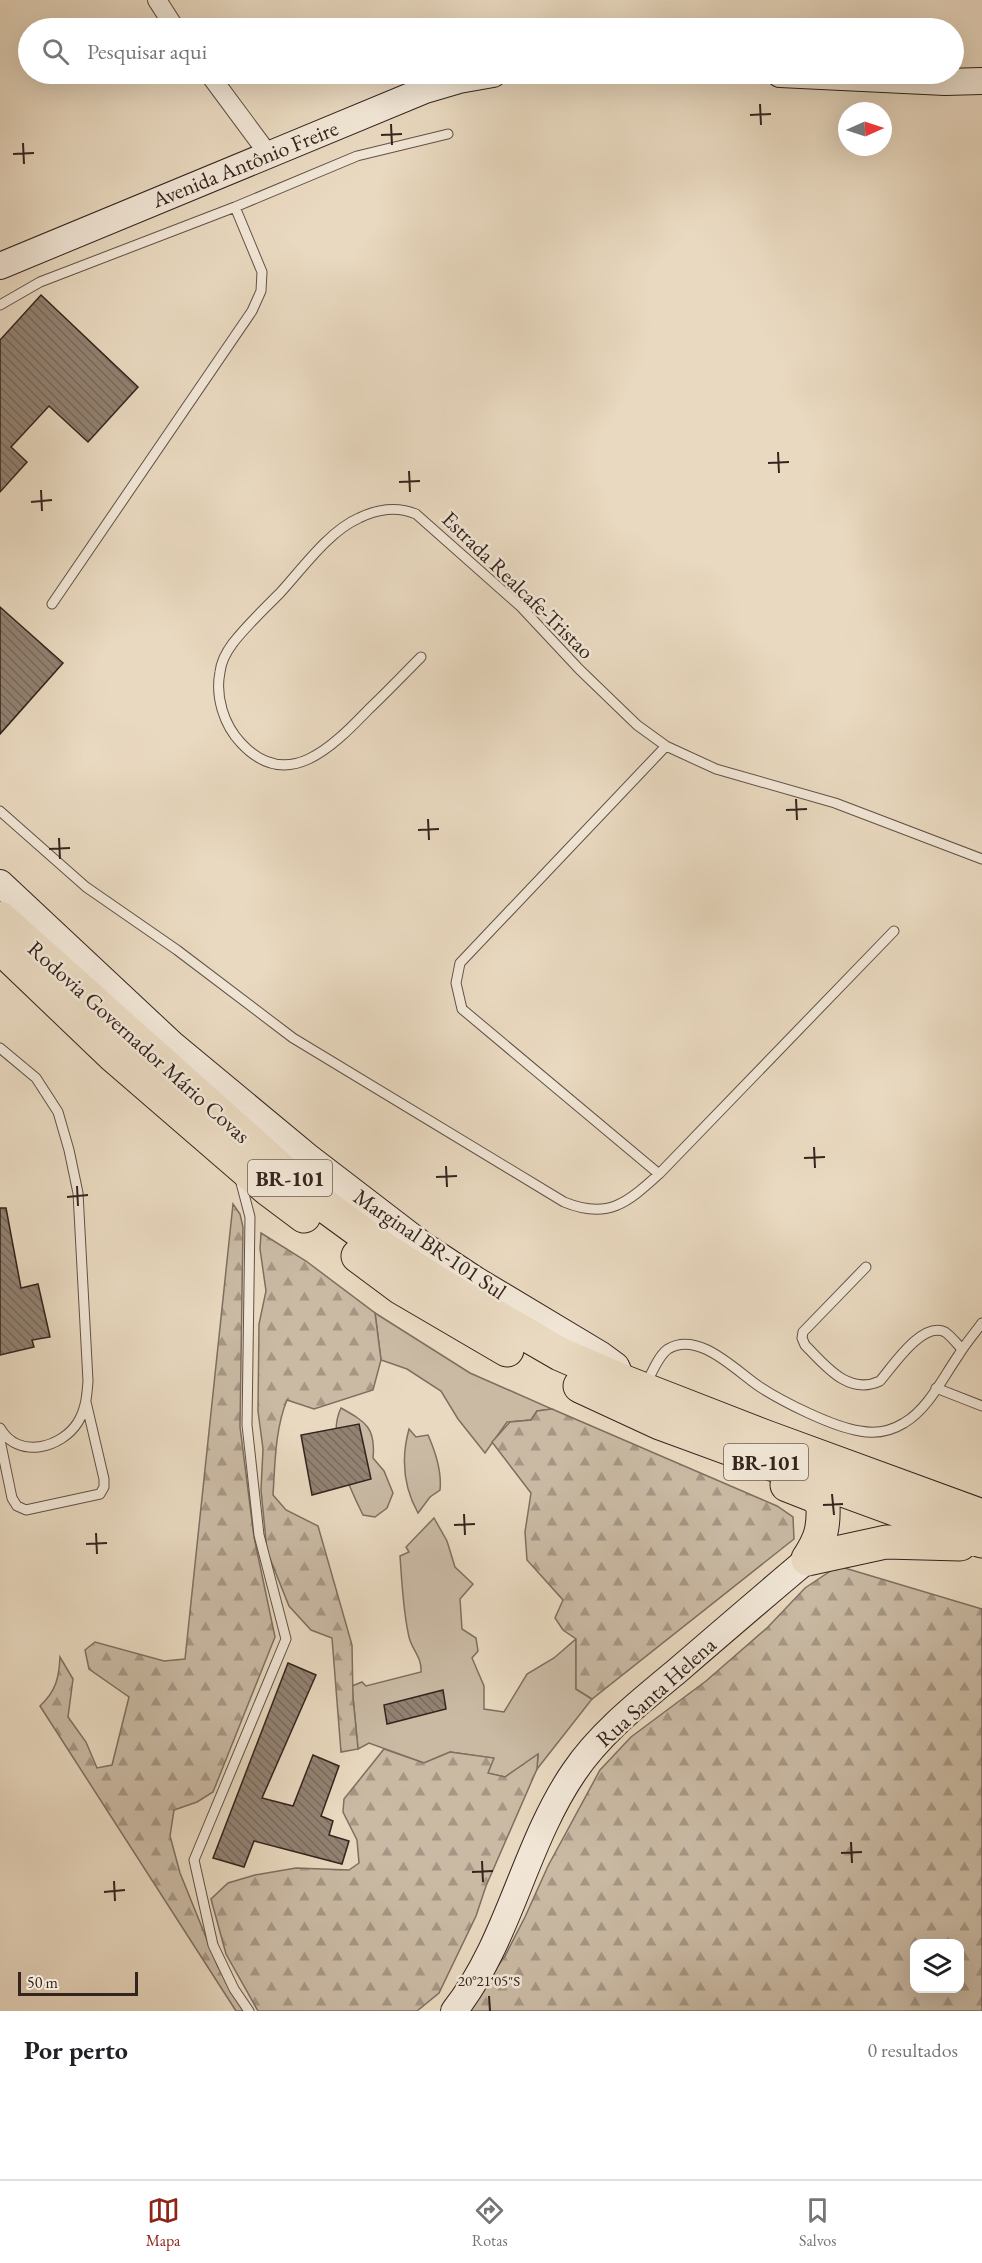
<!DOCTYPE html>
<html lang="pt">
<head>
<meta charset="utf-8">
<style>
	:root { --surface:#fff; --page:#f2f2f2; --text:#202124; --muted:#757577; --line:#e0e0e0; --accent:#8f2418 }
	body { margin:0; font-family:"EB Garamond",serif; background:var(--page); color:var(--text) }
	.controls { position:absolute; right:18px; bottom:18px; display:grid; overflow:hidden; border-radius:12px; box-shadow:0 6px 24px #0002 }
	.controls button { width:54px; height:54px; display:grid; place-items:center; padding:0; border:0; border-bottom:2px solid var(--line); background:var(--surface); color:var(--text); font:30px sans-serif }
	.compass { position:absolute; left:838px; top:102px; width:54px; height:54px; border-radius:50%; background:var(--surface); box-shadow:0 6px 24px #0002; rotate:87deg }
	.scale { position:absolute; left:18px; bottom:15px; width:120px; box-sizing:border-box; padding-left:6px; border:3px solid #33241e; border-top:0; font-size:16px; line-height:21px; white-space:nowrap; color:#33241e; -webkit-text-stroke:4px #f1e6d6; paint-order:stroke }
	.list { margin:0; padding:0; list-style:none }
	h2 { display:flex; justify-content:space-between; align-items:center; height:78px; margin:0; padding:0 24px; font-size:26px }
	h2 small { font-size:20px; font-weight:400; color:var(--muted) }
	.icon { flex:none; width:33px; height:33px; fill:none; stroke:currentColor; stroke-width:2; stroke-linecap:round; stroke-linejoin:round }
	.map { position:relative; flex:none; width:982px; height:2011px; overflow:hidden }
	.search { position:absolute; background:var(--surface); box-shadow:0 6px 24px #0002; left:18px; right:18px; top:18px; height:66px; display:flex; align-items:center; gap:15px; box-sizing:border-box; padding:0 21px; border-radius:33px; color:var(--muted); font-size:22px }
	.sheet { height:168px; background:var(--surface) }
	nav { display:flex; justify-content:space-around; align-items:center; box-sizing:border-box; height:84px; border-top:2px solid var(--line); background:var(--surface); font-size:16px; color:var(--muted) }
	nav a { display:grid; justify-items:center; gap:3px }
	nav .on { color:var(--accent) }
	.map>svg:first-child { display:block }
	.green { fill:#cabaa4; stroke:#7e6f61; stroke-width:1.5 }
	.forest { fill:url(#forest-firs); stroke:#7e6f61; stroke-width:1.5; fill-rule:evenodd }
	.building { fill:url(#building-back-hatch); stroke:#33241e; stroke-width:1.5 }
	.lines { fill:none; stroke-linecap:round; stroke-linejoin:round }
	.lane-casing { stroke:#605146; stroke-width:11 }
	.street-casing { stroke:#605146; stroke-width:20 }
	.secondary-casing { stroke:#33241e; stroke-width:28 }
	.highway-casing { stroke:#33241e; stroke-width:35 }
	.lane { stroke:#f1e6d6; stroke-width:9 }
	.street { stroke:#f1e6d6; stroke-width:18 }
	.secondary { stroke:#f1e6d6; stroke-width:26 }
	.highway { stroke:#e9d9c0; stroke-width:33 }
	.ticks { fill:none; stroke:#33241e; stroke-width:2 }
	.labels { text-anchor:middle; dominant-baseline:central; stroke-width:5; stroke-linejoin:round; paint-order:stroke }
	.shield { fill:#f1e6d6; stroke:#6c5e55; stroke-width:1.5 }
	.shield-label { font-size:21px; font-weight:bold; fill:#33241e }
	.street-label { font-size:22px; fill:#33241e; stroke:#f1e6d6 }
	.ticks-label { font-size:15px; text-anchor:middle; fill:#33241e; stroke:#f1e6d6; stroke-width:5; stroke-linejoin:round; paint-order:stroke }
</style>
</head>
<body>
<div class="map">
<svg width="982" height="2011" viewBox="0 0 982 2011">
	<defs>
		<pattern id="forest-firs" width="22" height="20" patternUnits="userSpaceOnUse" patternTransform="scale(1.5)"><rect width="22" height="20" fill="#cabaa4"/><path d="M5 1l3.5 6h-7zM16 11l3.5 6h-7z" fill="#a59785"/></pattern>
		<pattern id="building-back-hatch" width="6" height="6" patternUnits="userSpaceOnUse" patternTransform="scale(1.5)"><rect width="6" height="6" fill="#928272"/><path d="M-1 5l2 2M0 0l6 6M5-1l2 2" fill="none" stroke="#786a5d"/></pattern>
	</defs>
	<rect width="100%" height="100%" fill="#e9d9c0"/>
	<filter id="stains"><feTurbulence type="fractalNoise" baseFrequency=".00333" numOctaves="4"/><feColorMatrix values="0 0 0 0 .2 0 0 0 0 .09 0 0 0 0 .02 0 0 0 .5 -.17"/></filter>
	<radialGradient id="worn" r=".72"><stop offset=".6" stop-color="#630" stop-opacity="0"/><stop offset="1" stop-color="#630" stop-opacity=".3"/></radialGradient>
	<path class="green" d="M375,1313L470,1373L552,1409L537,1411L531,1420L507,1422L485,1453L458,1419L441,1391L407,1369L381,1360Z
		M341,1408C366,1422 376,1428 373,1458L384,1471L393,1493L387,1508L375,1517L363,1515C349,1487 326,1438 341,1408Z
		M409,1429L416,1437L428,1435C436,1453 442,1471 440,1490L430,1497L418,1513C403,1486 401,1458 409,1429Z
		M434,1518L447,1541L455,1567L473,1584L460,1599L462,1629L476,1638L478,1651L472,1658L484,1686V1709L504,1712L527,1674L554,1658L576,1639V1689L592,1699L537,1769L538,1755L505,1777L487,1773L493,1758L450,1752L424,1763L369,1743L358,1749L352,1686L362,1682L366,1686L421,1672C422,1657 412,1650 409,1637C403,1611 402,1583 400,1556L409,1552L406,1547Z"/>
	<path class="forest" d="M233,1204L240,1214L243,1227L240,1427L254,1537L275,1637L213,1792L197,1802L174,1810L170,1836L180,1873L218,1967L247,2011H236L40,1706C56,1691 59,1678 60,1657L73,1679L68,1717L86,1742L97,1768L112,1765L129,1697L89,1669L85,1650L95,1642L164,1661L185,1659Z
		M261,1233L306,1261L375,1313L381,1360L373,1390L314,1409L287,1400C275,1429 275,1464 273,1495L286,1510L318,1526L352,1645L353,1698L358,1749L341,1752L332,1638L311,1630L289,1606L267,1551L261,1490L263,1449L258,1411L259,1324L266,1291L260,1249Z
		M552,1409L777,1506L793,1517L794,1539L592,1699L576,1689V1639L563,1630L555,1618L563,1600L527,1560L525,1532L531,1493L492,1442L510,1422L531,1420L537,1411Z
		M838,1566L982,1609V2011H465L505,1956L525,1917L548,1866L600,1770L631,1737L706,1681L768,1627L805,1588ZM914,1944H960V1988H914Z
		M384,1749L424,1763L450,1752L494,1758L488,1773L505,1777L538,1754L537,1769L486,1886L476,1916L439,1993L417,2011H258L226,1954L211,1899L228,1883L255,1875L296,1868L349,1870L359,1863L357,1840L343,1812L344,1799Z"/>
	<path class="building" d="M41,295L138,387L88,442L49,406L11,447L27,462L0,492V340Z
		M0,607L63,663L0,734Z
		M0,1208H6L21,1288L38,1284L50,1337L32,1340L34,1347L0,1355Z
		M359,1424L371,1479L312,1495L301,1435Z
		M288,1663L316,1675L262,1798L293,1806L313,1755L339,1766L321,1816L333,1821L329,1835L349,1841L342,1864L254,1841L244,1867L213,1858Z
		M443,1690L446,1709L387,1724L384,1705Z"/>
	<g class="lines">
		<g class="lane-casing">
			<path id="lane" d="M0,305L40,282L235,207L357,156L448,134
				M52,604L252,311L261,291L262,272L235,207
				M421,657C404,674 387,692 369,709C334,745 288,794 241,743C224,725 215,697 220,672C221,662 227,651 233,643C247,625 264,609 280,593C302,569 329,531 359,518C378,509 396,506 416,514L521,607L579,669L637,725L666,746L716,769L835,803L982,859
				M0,811L86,887L177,950L293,1038L564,1202C608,1220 627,1203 659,1174L894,931
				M0,1048L36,1078L58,1112L69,1150L78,1193L88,1381C87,1395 86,1409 78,1422C62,1448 18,1460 0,1428
				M659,1174L462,1009L456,983L460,963L666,746
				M240,1179L250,1217L247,1425L259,1535L286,1639L194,1860L213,1945L234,1989L249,2011
				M866,1267L803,1332L802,1338L805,1345C825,1365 848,1396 880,1381C893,1366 922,1321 945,1332C951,1336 957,1344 962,1349
				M646,1384C652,1373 658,1356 668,1349C699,1330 737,1372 760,1387C783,1402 833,1427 860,1431C875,1434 891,1431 904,1423C928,1409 942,1379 958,1356C965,1344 974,1334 982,1323
				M936,1388L982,1406
				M0,1440L12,1498L17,1506L26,1510L100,1494L104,1487V1479L86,1402"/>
		</g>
		<g class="street-casing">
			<path id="street" d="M157,0L175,28
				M209,74L269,155"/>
		</g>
		<g class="secondary-casing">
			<path id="secondary" d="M780,74L945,82L982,81
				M0,266L425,90L459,80L493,74
				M0,883L172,1044L307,1156L423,1245L476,1280L601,1355L616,1366L620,1375
				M454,2011C509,1942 524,1845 574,1772C600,1733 641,1701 677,1671C721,1633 764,1596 808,1559"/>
		</g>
		<g class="highway-casing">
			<path id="highway" d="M0,918L306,1192L384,1249L439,1284L560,1354L622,1381L766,1437L982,1516
				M0,947L114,1056L268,1189L304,1216
				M358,1256L401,1288L507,1350
				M580,1386L660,1423L982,1541
				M787,1485L815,1496L823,1504C824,1528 821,1539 808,1559
				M808,1559L886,1542L960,1544"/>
		</g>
		<use href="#lane" class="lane"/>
		<use href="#street" class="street"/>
		<use href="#secondary" class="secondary"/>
		<use href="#highway" class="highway"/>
	</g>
	<path class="ticks" d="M760,104L761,125M750,115L771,114M391,124L392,145M381,135L402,134M23,143L24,164M13,154L34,153M778,452L779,473M768,463L789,462M409,471L410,492M399,482L420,481M41,490L42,511M31,502L52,500M796,799L797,820M786,810L807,809M428,819L429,840M418,830L439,829M59,838L60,859M49,849L70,848M814,1147L815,1168M804,1158L825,1157M446,1166L447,1187M436,1177L457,1176M77,1186L78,1206M67,1197L88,1195M832,1494L834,1515M823,1505L843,1504M464,1514L465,1535M454,1525L475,1524M96,1533L97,1554M86,1544L107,1543M851,1842L852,1863M841,1853L862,1852M482,1861L483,1882M472,1872L493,1871M114,1881L115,1901M104,1892L125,1890M489,1996L490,2011"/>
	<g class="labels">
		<g class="shield">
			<rect x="248" y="1160" width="84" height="36" rx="4.5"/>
			<rect x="724" y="1444" width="84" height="36" rx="4.5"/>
		</g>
		<g class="shield-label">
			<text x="290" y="1178">BR-101</text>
			<text x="766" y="1462">BR-101</text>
		</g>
		<g class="street-label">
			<text transform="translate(245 164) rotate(-22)">Avenida Antônio Freire</text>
			<text transform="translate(518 585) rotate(44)">Estrada Realcafe-Tristao</text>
			<text transform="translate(139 1042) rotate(42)">Rodovia Governador Mário Covas</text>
			<text transform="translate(430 1244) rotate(34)">Marginal BR-101 Sul</text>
			<text transform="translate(656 1692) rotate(-42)">Rua Santa Helena</text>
		</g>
	</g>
	<g class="ticks-label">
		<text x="489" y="1986">20°21'05"S</text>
	</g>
	<rect width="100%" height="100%" filter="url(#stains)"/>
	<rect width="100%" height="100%" fill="url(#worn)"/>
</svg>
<div class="controls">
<button><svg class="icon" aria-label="layers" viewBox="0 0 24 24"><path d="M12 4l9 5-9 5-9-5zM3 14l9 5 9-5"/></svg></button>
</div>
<svg class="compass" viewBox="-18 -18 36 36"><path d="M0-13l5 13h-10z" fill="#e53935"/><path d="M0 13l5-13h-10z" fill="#757577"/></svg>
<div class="scale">50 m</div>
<div class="search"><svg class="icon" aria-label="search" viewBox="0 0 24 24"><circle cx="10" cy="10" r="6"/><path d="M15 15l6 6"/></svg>Pesquisar aqui</div>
</div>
<section class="sheet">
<h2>Por perto<small>0 resultados</small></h2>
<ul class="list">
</ul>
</section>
<nav>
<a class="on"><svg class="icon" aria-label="map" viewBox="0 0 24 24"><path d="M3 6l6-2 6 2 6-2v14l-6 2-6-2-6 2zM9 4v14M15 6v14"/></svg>Mapa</a>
<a><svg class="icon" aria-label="directions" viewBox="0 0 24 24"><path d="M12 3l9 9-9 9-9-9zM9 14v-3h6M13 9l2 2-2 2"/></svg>Rotas</a>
<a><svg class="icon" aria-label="saved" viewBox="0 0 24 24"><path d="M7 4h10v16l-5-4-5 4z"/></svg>Salvos</a>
</nav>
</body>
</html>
